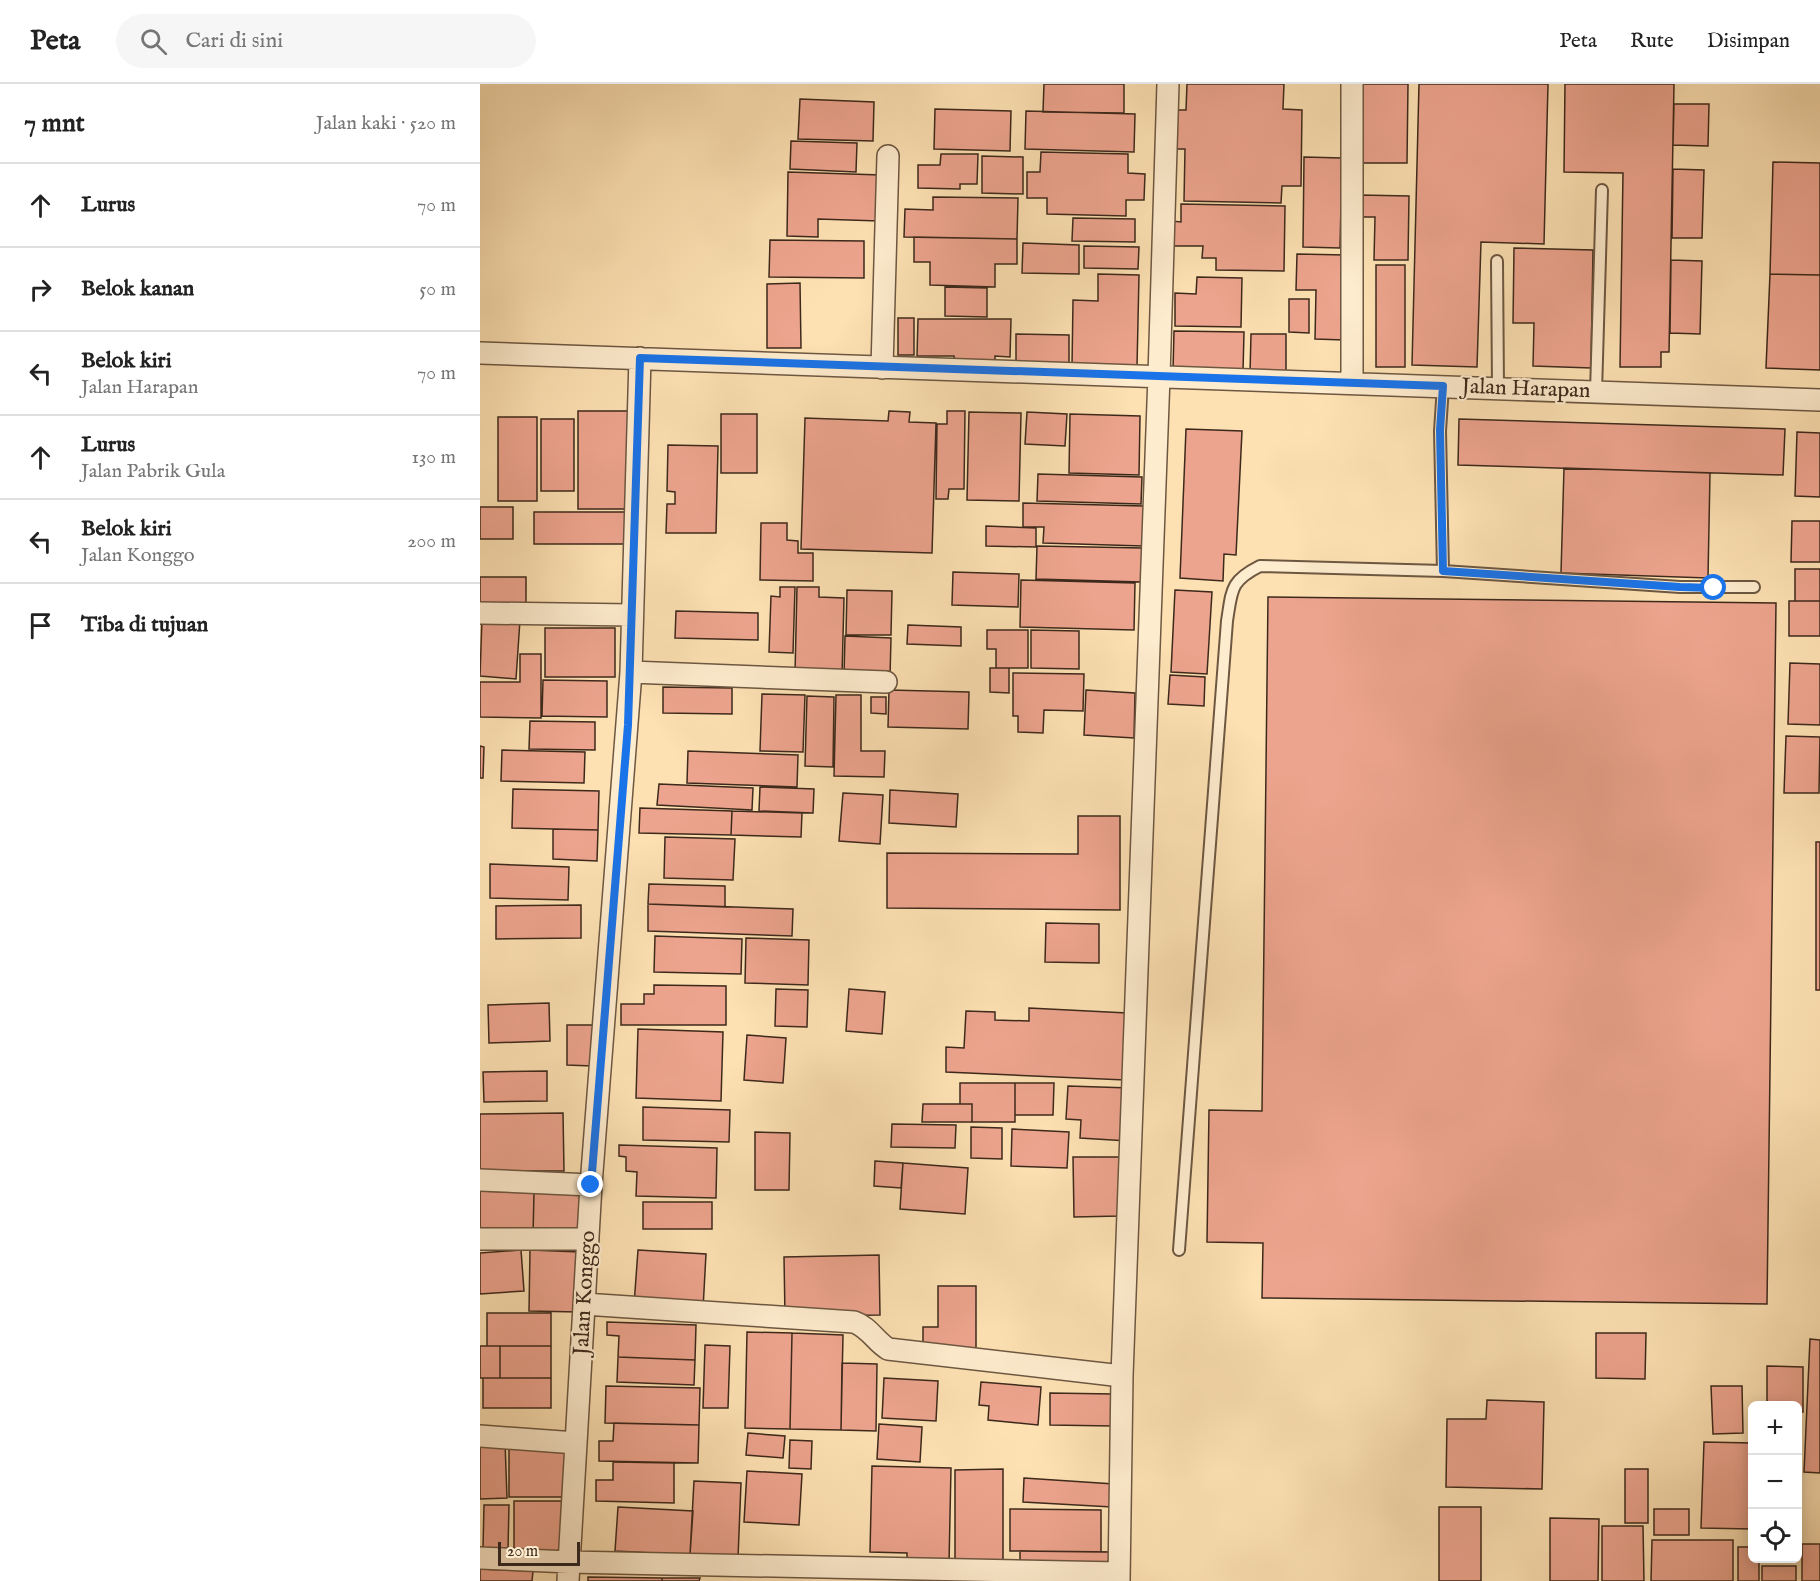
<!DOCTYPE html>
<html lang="id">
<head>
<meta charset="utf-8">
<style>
	:root { --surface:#fff; --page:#f6f6f6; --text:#222; --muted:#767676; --line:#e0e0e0 }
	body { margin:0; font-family:"IM FELL English",serif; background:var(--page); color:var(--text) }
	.controls { position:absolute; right:18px; bottom:18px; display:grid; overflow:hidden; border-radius:9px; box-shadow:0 3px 15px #0003 }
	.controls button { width:54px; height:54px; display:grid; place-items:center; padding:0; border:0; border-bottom:2px solid var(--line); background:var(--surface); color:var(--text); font:30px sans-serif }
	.scale { position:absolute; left:18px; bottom:15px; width:82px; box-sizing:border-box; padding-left:6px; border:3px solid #3d291b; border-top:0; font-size:16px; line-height:21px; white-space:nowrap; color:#3d291b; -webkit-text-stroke:4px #feecce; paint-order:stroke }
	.stop { position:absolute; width:18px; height:18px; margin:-14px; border:4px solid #1a73e8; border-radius:50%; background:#fff }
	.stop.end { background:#1a73e8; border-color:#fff; box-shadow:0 2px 6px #0008 }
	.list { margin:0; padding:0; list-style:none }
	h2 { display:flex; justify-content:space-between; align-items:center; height:78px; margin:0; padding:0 24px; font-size:26px }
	h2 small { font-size:20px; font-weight:400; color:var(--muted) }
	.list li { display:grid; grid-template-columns:39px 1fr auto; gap:18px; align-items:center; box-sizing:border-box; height:84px; padding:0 24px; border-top:2px solid var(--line) }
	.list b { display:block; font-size:22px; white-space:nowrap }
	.list p { margin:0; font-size:20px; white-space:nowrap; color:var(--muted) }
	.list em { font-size:20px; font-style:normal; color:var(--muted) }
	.icon { flex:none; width:33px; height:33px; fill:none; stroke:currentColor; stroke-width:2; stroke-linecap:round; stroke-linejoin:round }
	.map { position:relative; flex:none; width:1340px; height:1497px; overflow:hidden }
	header { display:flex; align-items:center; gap:36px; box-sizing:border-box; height:84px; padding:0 30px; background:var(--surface); border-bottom:2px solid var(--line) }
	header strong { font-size:28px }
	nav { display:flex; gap:33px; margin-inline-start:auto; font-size:21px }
	.search { width:420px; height:54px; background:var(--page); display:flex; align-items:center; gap:15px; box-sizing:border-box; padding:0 21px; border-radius:33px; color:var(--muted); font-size:22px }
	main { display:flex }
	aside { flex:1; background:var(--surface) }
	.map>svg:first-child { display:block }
	.building { fill:#eda48e; stroke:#3d291b; stroke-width:1.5 }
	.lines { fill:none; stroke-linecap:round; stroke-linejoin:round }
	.service-casing { stroke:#6d5741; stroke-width:14 }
	.minor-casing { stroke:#6d5741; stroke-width:24 }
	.service { stroke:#feecce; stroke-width:10 }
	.minor { stroke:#feecce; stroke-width:21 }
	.route { stroke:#1a73e8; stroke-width:8 }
	.labels { text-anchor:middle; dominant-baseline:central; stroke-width:4.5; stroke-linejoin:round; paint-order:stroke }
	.street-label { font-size:22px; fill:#3d291b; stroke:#feecce }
</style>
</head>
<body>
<header>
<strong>Peta</strong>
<div class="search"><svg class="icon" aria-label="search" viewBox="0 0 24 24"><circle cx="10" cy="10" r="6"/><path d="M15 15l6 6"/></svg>Cari di sini</div>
<nav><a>Peta</a><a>Rute</a><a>Disimpan</a></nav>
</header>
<main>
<aside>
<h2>7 mnt<small>Jalan kaki · 520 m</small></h2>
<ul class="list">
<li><svg class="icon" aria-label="ahead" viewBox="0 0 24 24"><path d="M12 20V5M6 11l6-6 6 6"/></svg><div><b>Lurus</b></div><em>70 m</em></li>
<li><svg class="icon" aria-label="right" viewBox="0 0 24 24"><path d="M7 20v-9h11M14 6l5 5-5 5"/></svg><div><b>Belok kanan</b></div><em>50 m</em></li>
<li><svg class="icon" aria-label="left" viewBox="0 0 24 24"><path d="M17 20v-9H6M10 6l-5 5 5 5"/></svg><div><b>Belok kiri</b><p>Jalan Harapan</p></div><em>70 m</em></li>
<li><svg class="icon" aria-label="ahead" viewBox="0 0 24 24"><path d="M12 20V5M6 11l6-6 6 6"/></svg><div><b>Lurus</b><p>Jalan Pabrik Gula</p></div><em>130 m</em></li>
<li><svg class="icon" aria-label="left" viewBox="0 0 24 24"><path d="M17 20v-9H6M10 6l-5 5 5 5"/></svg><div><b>Belok kiri</b><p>Jalan Konggo</p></div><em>200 m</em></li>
<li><svg class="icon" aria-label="arrive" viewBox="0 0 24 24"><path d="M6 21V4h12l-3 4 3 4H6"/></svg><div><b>Tiba di tujuan</b></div></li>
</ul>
</aside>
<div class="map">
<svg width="1340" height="1497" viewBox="0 0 1340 1497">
	<rect width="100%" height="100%" fill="#fde1b3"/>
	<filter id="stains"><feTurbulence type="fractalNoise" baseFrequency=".00333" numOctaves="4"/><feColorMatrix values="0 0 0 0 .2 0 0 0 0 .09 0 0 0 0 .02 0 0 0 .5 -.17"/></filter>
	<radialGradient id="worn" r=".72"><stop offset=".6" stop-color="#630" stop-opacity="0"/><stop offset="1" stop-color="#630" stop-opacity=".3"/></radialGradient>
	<path class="building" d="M564,0H644V29L563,28Z
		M707,0H804L803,25L822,26L821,102H802L801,119L704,117L705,65H696V26H706Z
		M876,0H928L927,79H875Z
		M939,0H1068L1064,160L1001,158L997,283L932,281Z
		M1085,0H1194L1189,268H1181V283H1140L1143,89L1084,88Z
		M320,15L394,18L393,57L318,55Z
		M1194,20H1229L1228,62L1193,61Z
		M455,25L531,27L530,67L454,65Z
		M546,27L655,30L654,68L545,65Z
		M311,57L377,59L376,88L310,85Z
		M561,68L648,70V89L665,90L664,116H646V132L567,130V114H547V88H560Z
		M461,70H498L497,100H480V105L438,104V81H460Z
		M502,72L543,73V110L502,109Z
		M824,73L862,74L860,164L823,163Z
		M1293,78L1340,79V191L1290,190Z
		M1193,85L1224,86L1222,154H1192Z
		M308,88L401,91L399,137L338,135V153L307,152Z
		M879,111L929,112L928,176H894L895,133H878Z
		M453,113L538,114L537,155L424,153L425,125L453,126Z
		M701,120L805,122L804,187L736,186V174H722L723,162H692V137L701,138Z
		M593,134L655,135V158L592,157Z
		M434,153L537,155V180H515V203L450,201V178H434Z
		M290,156L384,157V194L289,193Z
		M543,159L599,161V190L542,189Z
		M604,162L659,163L658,185L604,184Z
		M1034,164L1113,166L1111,284L1053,282L1054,239H1033Z
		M817,170L866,171L864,256L835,255L836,206H816Z
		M1191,176L1222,177L1220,250L1190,249Z
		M896,181H925V283H896Z
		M618,190L659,191L657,283L592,282L593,216L618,217Z
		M1290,190L1340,191V286L1286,284Z
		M717,193L762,194L761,243L695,242V209L716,210Z
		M320,199L321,264H287V200Z
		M465,203L507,204V233L465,232Z
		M809,215H829V249L809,248Z
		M418,234H434V271H418Z
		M438,235H531L530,273L515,272V280H474V272H437Z
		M694,247L764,248L763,288L693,287Z
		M536,250L589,251V281L536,280Z
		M771,250H806V291L770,290Z
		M98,327H151V425H98Z
		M409,327L430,328L429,338L456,339L452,469L321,465L325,334L408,337Z
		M467,327H485L484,405H469L468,415H456L457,340H467Z
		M489,328L541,329L539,417L487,416Z
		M547,328L587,330L585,362L545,360Z
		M241,330H277V389H241Z
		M590,330L660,332L659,391L589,389Z
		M18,333H57V417H18Z
		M61,335H94V407H61Z
		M979,335L1305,345L1303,391L978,381Z
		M706,345L762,347L756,471L744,470L743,497L700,494Z
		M1317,348L1340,349V413L1315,412Z
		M188,361L238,362L236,449H186L187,420H195V408L187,407Z
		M1084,384L1230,389L1228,494L1081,489Z
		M558,390L662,393L661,420L557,417Z
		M543,419L664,422L663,462L563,459L564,443H543Z
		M0,423H33V455H0Z
		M54,428H149V460H54Z
		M1312,437H1340V478H1311Z
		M281,439H307V456L318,457V469H333V497L280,496Z
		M506,442L556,444V463L506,462Z
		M557,462L663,464L662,498L556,495Z
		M1315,485H1340V517H1315Z
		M473,488L539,490L538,523L472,521Z
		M0,493H46V523H0Z
		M541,496L655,499L654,546L540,543Z
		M300,503H315L313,569L289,568L291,512L300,513Z
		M317,503H339V513L364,514L362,591L315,590Z
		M367,506L412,507L411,551H366Z
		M695,506L732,508L727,590L691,588Z
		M788,513L1296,519L1287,1220L782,1214L783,1159L727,1158L729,1026L782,1027Z
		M1309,517H1340V552H1309Z
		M196,527L278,529V556L195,554Z
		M2,534L40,536L36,595L0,592Z
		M428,541L481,543V562L427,560Z
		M65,544H135V593H65Z
		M507,546H548V584H516V565H507Z
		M551,546L599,547V585L551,584Z
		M365,552L411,554L410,593L364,592Z
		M40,570H61V634L0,633V598H40Z
		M1310,579L1340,580V641L1308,640Z
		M510,584H529V609L510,608Z
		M533,589L604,590L603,627L564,626L563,649L538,648V632H533Z
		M690,591L725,593L724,622L688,620Z
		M63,596L127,597V633L62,632Z
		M183,603L252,604V630L183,629Z
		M409,606L489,608L488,645L408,643Z
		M606,606L655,609L654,654L604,651Z
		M282,610L325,611L323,668L280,667Z
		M356,611H381V667H405L404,693L354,692Z
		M327,612L354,613L353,683L325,682Z
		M391,613H406V630L391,629Z
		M50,637L115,638V666L49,665Z
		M1306,652L1340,653L1339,709H1304Z
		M0,662L4,663L3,694H0Z
		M22,666L105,668L104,699L21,697Z
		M208,667L318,671L317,703L207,699Z
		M179,700L273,704L272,726L177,721Z
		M280,703L334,705L333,729L279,727Z
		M33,705L119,707L118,746L32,744Z
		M410,706L478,710L476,743L409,739Z
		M363,709L403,711L400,760L359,757Z
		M160,724L252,727L251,751L159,749Z
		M252,727L322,729L321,753L251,751Z
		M598,732H640V826L407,824V769L598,770Z
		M73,745L118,746L117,777L73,775Z
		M185,753L255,755L253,796L184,794Z
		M1336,758H1340V906H1336Z
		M10,780L89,783L88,816L10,814Z
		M169,800L245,802V823L168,820Z
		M168,820L313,825L312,852L168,847Z
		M101,821V854L16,855V822Z
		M566,839L619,840V879L565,878Z
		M175,852L262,855L261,890L174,888Z
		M266,854L329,856L328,901L265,899Z
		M174,901L246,902V941H141V920H164V910H174Z
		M296,905L328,906L327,943L295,942Z
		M369,905L405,908L402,950L366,947Z
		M69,919L70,957L9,959L8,921Z
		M549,924L647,929L645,996L466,988V963L484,964L486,927L515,928V936L549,937Z
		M87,941H113L112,982L87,981Z
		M158,945L243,948L241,1017L156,1014Z
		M267,951L306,954L303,999L264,996Z
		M67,987V1017L4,1018L3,988Z
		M480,999H535V1038H492V1020H480Z
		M535,999H574L573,1031H535Z
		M588,1002L650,1004L648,1057L600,1054L601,1036L586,1035Z
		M443,1020H492V1038H442Z
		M163,1023L250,1026L249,1058L163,1056Z
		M83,1029L84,1087H0V1030Z
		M412,1040L476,1041L475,1064L411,1063Z
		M491,1043L522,1044V1075L491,1074Z
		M532,1045L589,1048L587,1084L531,1082Z
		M275,1048L310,1049L309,1106H275Z
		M139,1061L237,1064L236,1114L156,1112L157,1088L146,1087V1073L139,1072Z
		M593,1073H639L640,1132L594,1133Z
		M395,1077L423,1079L421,1104L394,1102Z
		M423,1079L488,1084L485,1130L420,1125Z
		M0,1107L54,1109L53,1152L0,1151Z
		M54,1109L102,1110V1153L53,1152Z
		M163,1118H232V1145H163Z
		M41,1166L44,1207L0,1210V1169Z
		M50,1166L100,1168L99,1228L49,1227Z
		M158,1166L226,1170L223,1225L154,1221Z
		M399,1171L400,1231L305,1232L304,1173Z
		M458,1202H496V1267H443V1243H458Z
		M7,1229H71V1262H7Z
		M127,1238L216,1241L215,1276L138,1273L139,1252L127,1251Z
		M267,1248L312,1249L310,1345L265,1344Z
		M312,1249L363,1251L361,1346L310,1345Z
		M1116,1249H1166L1165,1295L1116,1294Z
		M1330,1255L1340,1256V1389L1324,1388Z
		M225,1261L250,1262L248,1324H223Z
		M0,1262H20V1294H0Z
		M20,1262H71V1294H20Z
		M138,1273L215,1276L214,1301L137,1298Z
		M362,1279L397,1280L396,1347L361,1346Z
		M1287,1282L1323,1283V1328H1318V1322H1287Z
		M3,1294H71V1324H3Z
		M404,1294L458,1297L456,1337L402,1334Z
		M501,1298L561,1303L558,1341L508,1336L509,1322L499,1321Z
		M126,1302L220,1304L219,1341L125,1339Z
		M1231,1302H1262L1263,1349L1233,1350Z
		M570,1309L633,1310V1342L570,1341Z
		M1007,1316L1064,1318L1062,1405L966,1403L967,1335H1006Z
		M134,1339L219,1341L218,1379L119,1377V1357H133Z
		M399,1340L442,1343L440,1378L397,1375Z
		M268,1349L305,1352L303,1374L266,1371Z
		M310,1356L332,1357L331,1385L309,1384Z
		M25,1358L27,1414L0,1415V1359Z
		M1224,1358L1272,1359V1445L1221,1444Z
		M29,1363H87V1413H29Z
		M133,1378L194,1379V1419L116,1417V1396H133Z
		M392,1382L471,1384L469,1480L427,1479V1469L390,1468Z
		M523,1385V1484L475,1476V1386Z
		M1145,1385H1168V1439H1145Z
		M267,1387L322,1390L319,1441L264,1438Z
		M544,1394L634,1400L632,1423L543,1418Z
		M214,1397L261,1399L258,1474L210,1471Z
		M34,1417H87L86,1469L34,1468Z
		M4,1421H29L28,1465H3Z
		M138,1423L213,1427L210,1471L135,1467Z
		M959,1423H1001V1497H959Z
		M530,1425L621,1426V1468L530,1467Z
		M1174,1425H1209V1451H1174Z
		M1070,1434L1119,1435L1118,1497H1070Z
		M1122,1442H1163L1164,1497H1122Z
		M1172,1456H1253V1497H1171Z
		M1322,1460H1340V1497H1322Z
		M1258,1463H1272V1474H1279V1497H1258Z
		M540,1467L637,1468V1485H540Z
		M1282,1482H1316V1497H1282Z
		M0,1485L53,1487L52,1497H0Z
		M108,1493L182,1494V1497H108Z
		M182,1494H220L219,1497H182Z"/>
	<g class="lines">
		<g class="service-casing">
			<path id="service" d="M1017,177L1018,304
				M963,302L960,347L963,487L1200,503H1274
				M1116,308L1122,106
				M699,1166L747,537C752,506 750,497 780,482L963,487"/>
		</g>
		<g class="minor-casing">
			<path id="minor" d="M872,0V299
				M0,269L1340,316
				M402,284L408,72
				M0,529L152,531
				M151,588L406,598
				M0,1096L111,1101
				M0,1155H108
				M104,1220L374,1238C389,1243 395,1257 408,1265L642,1292
				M0,1352L96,1359
				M0,1474L89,1478L639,1489
				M88,1497L111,1101L151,588L160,274
				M639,1497L642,1292L679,292L688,0"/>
		</g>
		<use href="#service" class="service"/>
		<use href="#minor" class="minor"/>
	</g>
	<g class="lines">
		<path class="route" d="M111,1101L148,641L160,274L963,302L960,346L963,487L1200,503L1234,504"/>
	</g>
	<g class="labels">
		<g class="street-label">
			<text transform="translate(1046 305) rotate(2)">Jalan Harapan</text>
			<text transform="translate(105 1209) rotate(-87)">Jalan Konggo</text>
		</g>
	</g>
	<rect width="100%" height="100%" filter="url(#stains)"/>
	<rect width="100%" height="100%" fill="url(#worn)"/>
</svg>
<div class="controls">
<button>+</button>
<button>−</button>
<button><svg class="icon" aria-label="locate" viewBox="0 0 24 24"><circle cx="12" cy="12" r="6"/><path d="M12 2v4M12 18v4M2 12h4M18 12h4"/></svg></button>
</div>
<div class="scale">20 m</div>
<div class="stop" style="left:1234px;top:504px"></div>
<div class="stop end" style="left:111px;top:1101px"></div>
</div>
</main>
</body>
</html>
